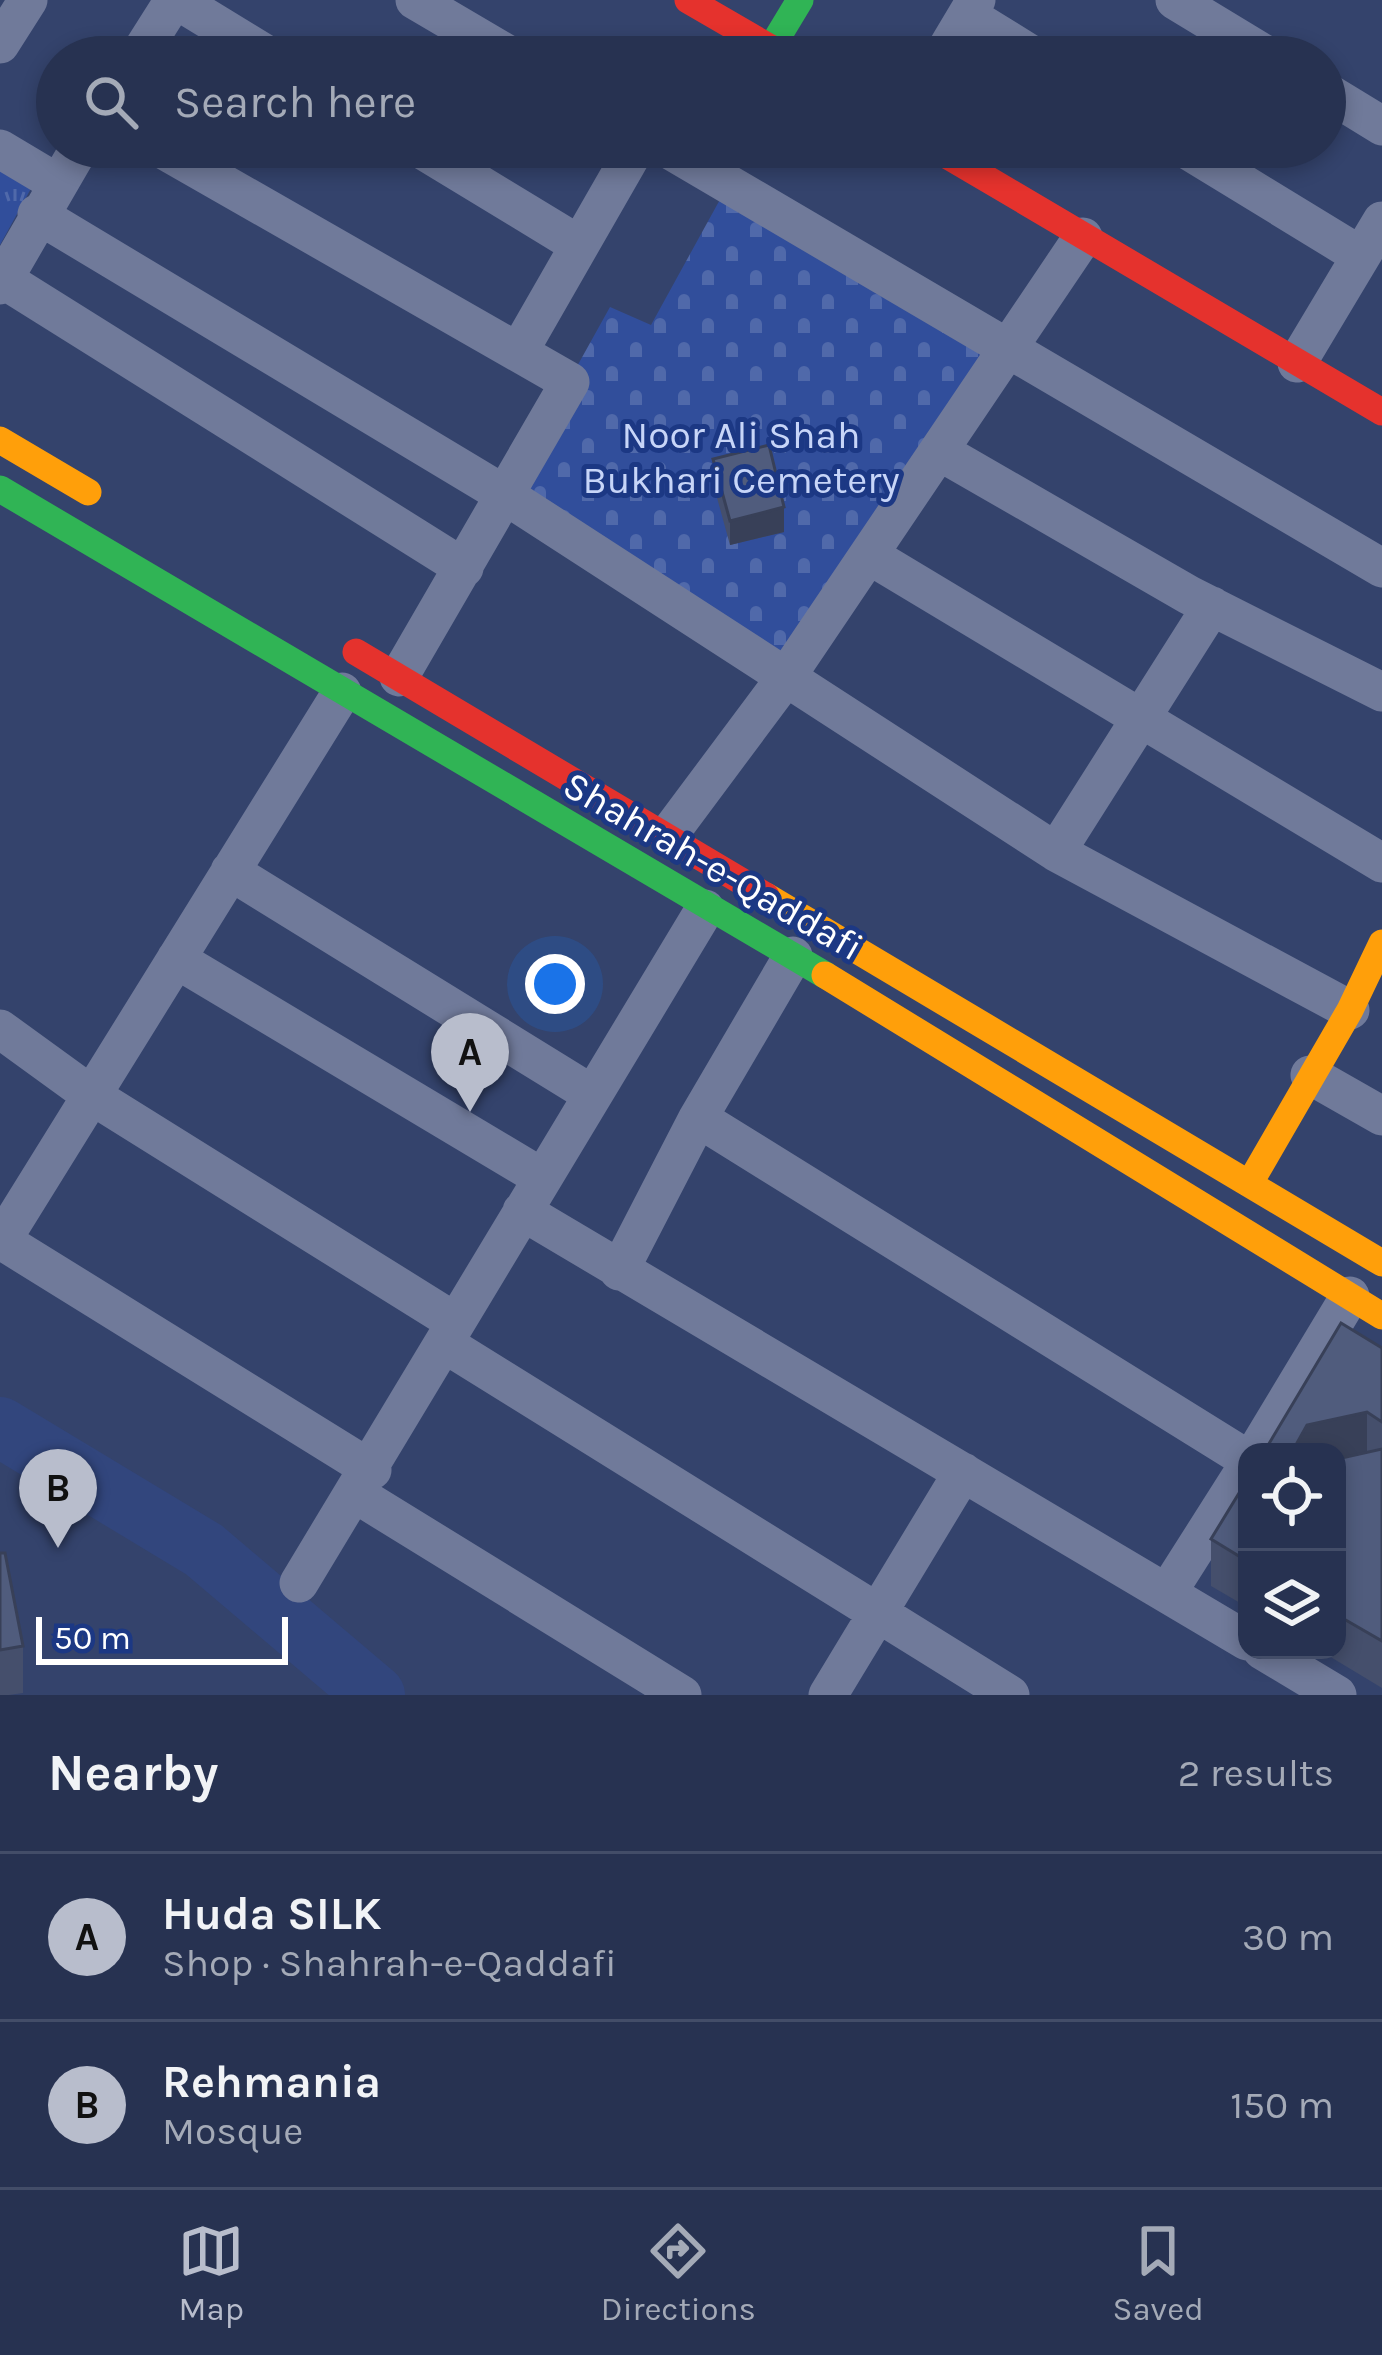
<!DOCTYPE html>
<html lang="en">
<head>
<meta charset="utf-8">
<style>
	:root { --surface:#273251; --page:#333e5b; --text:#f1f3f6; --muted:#a4aab7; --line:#434d68; --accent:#b8bdcc }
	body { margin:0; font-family:Karla,sans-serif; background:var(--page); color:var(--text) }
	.controls { position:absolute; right:36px; bottom:36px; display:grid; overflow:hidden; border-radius:24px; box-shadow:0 6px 18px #0003 }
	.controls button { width:108px; height:108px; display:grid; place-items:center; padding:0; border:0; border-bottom:3px solid var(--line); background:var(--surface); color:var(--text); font:60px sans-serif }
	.scale { position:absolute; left:36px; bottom:30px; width:252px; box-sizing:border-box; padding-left:12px; border:6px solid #fff; border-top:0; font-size:33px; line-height:42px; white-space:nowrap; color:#fff; -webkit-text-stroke:9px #1c3884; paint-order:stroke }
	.you { position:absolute; left:555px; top:984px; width:42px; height:42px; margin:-30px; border:9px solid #fff; border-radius:50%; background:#1a73e8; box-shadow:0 0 0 18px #1a73e833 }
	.badge { display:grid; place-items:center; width:78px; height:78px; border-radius:50%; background:var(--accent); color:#111; font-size:39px; font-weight:700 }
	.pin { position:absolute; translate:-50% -99px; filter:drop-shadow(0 3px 6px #0008) }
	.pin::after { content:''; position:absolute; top:63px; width:42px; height:36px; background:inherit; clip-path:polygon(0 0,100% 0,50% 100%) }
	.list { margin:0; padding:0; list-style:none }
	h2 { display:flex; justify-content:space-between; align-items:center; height:156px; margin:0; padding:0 48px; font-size:51px }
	h2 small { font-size:39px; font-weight:400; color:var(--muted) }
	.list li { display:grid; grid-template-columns:78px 1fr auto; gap:36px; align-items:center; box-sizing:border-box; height:168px; padding:0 48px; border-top:3px solid var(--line) }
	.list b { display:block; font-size:45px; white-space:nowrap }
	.list p { margin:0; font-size:39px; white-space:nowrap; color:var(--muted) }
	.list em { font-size:39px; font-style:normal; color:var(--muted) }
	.icon { flex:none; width:66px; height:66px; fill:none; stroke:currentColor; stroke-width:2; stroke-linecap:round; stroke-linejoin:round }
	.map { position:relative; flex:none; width:1382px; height:1695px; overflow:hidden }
	.search { position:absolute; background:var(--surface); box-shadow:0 6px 18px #0003; left:36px; right:36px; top:36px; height:132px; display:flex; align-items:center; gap:30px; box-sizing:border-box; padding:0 42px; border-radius:66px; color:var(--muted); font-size:45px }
	.sheet { height:492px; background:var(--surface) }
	nav { display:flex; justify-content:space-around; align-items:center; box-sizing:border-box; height:168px; border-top:3px solid var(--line); background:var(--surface); font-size:33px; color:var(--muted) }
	nav a { display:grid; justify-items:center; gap:6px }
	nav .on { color:var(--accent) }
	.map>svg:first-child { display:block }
	.cemetery { fill:url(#cemetery-stones) }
	.park { fill:url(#park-tufts) }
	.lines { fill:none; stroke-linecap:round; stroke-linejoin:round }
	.river { stroke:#32467d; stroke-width:60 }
	.street { stroke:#707a9a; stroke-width:39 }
	.fast { stroke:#30b455; stroke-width:27 }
	.slow { stroke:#ff9f0a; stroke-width:27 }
	.jam { stroke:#e5322d; stroke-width:27 }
	.wall { fill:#454f6c }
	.shaded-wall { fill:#384058 }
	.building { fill:#505c7d; stroke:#384058; stroke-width:3 }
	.labels { text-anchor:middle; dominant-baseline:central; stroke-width:10; stroke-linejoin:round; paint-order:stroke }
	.park-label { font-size:39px; fill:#c7d5f8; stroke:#1c3884 }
	.street-label { font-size:39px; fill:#fff; stroke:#1c3884 }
</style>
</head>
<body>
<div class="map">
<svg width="1382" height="1695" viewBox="0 0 1382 1695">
	<defs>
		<pattern id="cemetery-stones" width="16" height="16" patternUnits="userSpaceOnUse" patternTransform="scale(3)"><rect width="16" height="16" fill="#314e9b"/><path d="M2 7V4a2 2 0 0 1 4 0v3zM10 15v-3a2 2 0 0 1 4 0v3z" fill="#5069aa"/></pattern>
		<pattern id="park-tufts" width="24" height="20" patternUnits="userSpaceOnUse" patternTransform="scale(3)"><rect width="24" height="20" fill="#314e9b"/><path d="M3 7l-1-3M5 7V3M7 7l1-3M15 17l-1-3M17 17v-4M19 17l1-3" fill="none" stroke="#5069aa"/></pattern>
	</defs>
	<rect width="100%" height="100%" fill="#34436c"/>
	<path class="cemetery" d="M728,185L1001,352L786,676L505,496L610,307L651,325Z"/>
	<path class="park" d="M0,164L34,183L0,245Z"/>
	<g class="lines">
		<path class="river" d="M0,1427L204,1550L375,1695"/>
		<path class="street" d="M177,0L270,57
			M415,0L512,57
			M1175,0L1269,57
			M967,15L1035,57
			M0,44L28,0
			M138,57L174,0
			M942,57L976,0
			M1325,91L1382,126
			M159,147L570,382L399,677
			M418,147L579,245
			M665,147L1382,568
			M1183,147L1361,256
			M0,149L57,183
			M37,214L505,495L1056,852L1350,1010
			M3,279L464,568
			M0,285L80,147
			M519,351L636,147
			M1297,363L1382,221
			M939,451L1189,595L1382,692
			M869,555L1382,863
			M669,834L786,677L1083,237
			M1056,852L1212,606
			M230,871L593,1095
			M176,959L541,1177
			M0,1029L91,1095L455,1322
			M1310,1075L1382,1116
			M698,1118L1247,1459
			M522,1211L1247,1641
			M1,1240L372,1470
			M0,1243L342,692
			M619,1271L698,1118L793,956
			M445,1344L1010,1695
			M1256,1452L1350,1296
			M356,1494L682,1695
			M299,1583L705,909
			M1167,1593L1247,1467
			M1262,1650L1337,1695
			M828,1695L963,1472"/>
		<path class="fast" d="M771,48L800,0
			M0,489L825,975"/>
		<path class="slow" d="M0,440L88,492
			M766,896L1382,1263
			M825,975L1382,1316
			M1251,1181L1350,1010L1382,943"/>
		<path class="jam" d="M688,0L786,57
			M933,147L1382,412
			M356,652L766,896"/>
	</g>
	<path class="wall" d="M713,459L784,532L730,545L713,483Z
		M1382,1348V1688L1319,1650H1337V1452Z
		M1247,1480V1607L1211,1586V1539Z
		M0,1553L23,1646V1693L9,1695H0Z"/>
	<path class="shaded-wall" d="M784,507V532L730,545V521Z
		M1367,1412V1459L1337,1465V1452H1292L1307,1425Z"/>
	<path class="building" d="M769,445L784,507L730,521L713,459Z
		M1341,1323L1382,1348V1422L1367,1412L1307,1425L1292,1452H1264Z
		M1382,1449V1641L1337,1615V1459Z
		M1247,1480V1561L1211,1539Z
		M0,1553H5L23,1646L0,1650Z"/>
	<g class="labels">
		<g class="park-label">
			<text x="741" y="435">Noor Ali Shah<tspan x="741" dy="45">Bukhari Cemetery</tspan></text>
		</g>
		<g class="street-label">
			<text transform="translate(713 866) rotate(30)">Shahrah-e-Qaddafi</text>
		</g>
	</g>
</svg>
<div class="controls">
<button><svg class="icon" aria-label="locate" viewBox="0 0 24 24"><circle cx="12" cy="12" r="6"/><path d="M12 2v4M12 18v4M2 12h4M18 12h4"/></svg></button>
<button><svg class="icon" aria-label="layers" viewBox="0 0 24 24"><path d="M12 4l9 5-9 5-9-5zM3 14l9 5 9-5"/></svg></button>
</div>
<div class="scale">50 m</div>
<div class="you"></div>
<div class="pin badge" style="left:470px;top:1112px">A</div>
<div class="pin badge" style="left:58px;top:1548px">B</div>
<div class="search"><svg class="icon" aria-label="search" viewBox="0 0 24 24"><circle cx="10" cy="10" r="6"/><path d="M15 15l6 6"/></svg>Search here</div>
</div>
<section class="sheet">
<h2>Nearby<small>2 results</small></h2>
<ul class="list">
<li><span class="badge">A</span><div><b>Huda SILK</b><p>Shop · Shahrah-e-Qaddafi</p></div><em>30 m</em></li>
<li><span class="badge">B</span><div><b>Rehmania</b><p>Mosque</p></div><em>150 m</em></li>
</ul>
</section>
<nav>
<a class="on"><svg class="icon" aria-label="map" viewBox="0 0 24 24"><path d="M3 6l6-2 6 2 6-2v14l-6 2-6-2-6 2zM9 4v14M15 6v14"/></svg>Map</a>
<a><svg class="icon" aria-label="directions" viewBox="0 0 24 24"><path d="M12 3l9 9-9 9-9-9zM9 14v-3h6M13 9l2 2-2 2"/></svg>Directions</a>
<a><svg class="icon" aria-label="saved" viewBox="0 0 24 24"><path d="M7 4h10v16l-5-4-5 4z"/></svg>Saved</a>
</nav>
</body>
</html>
